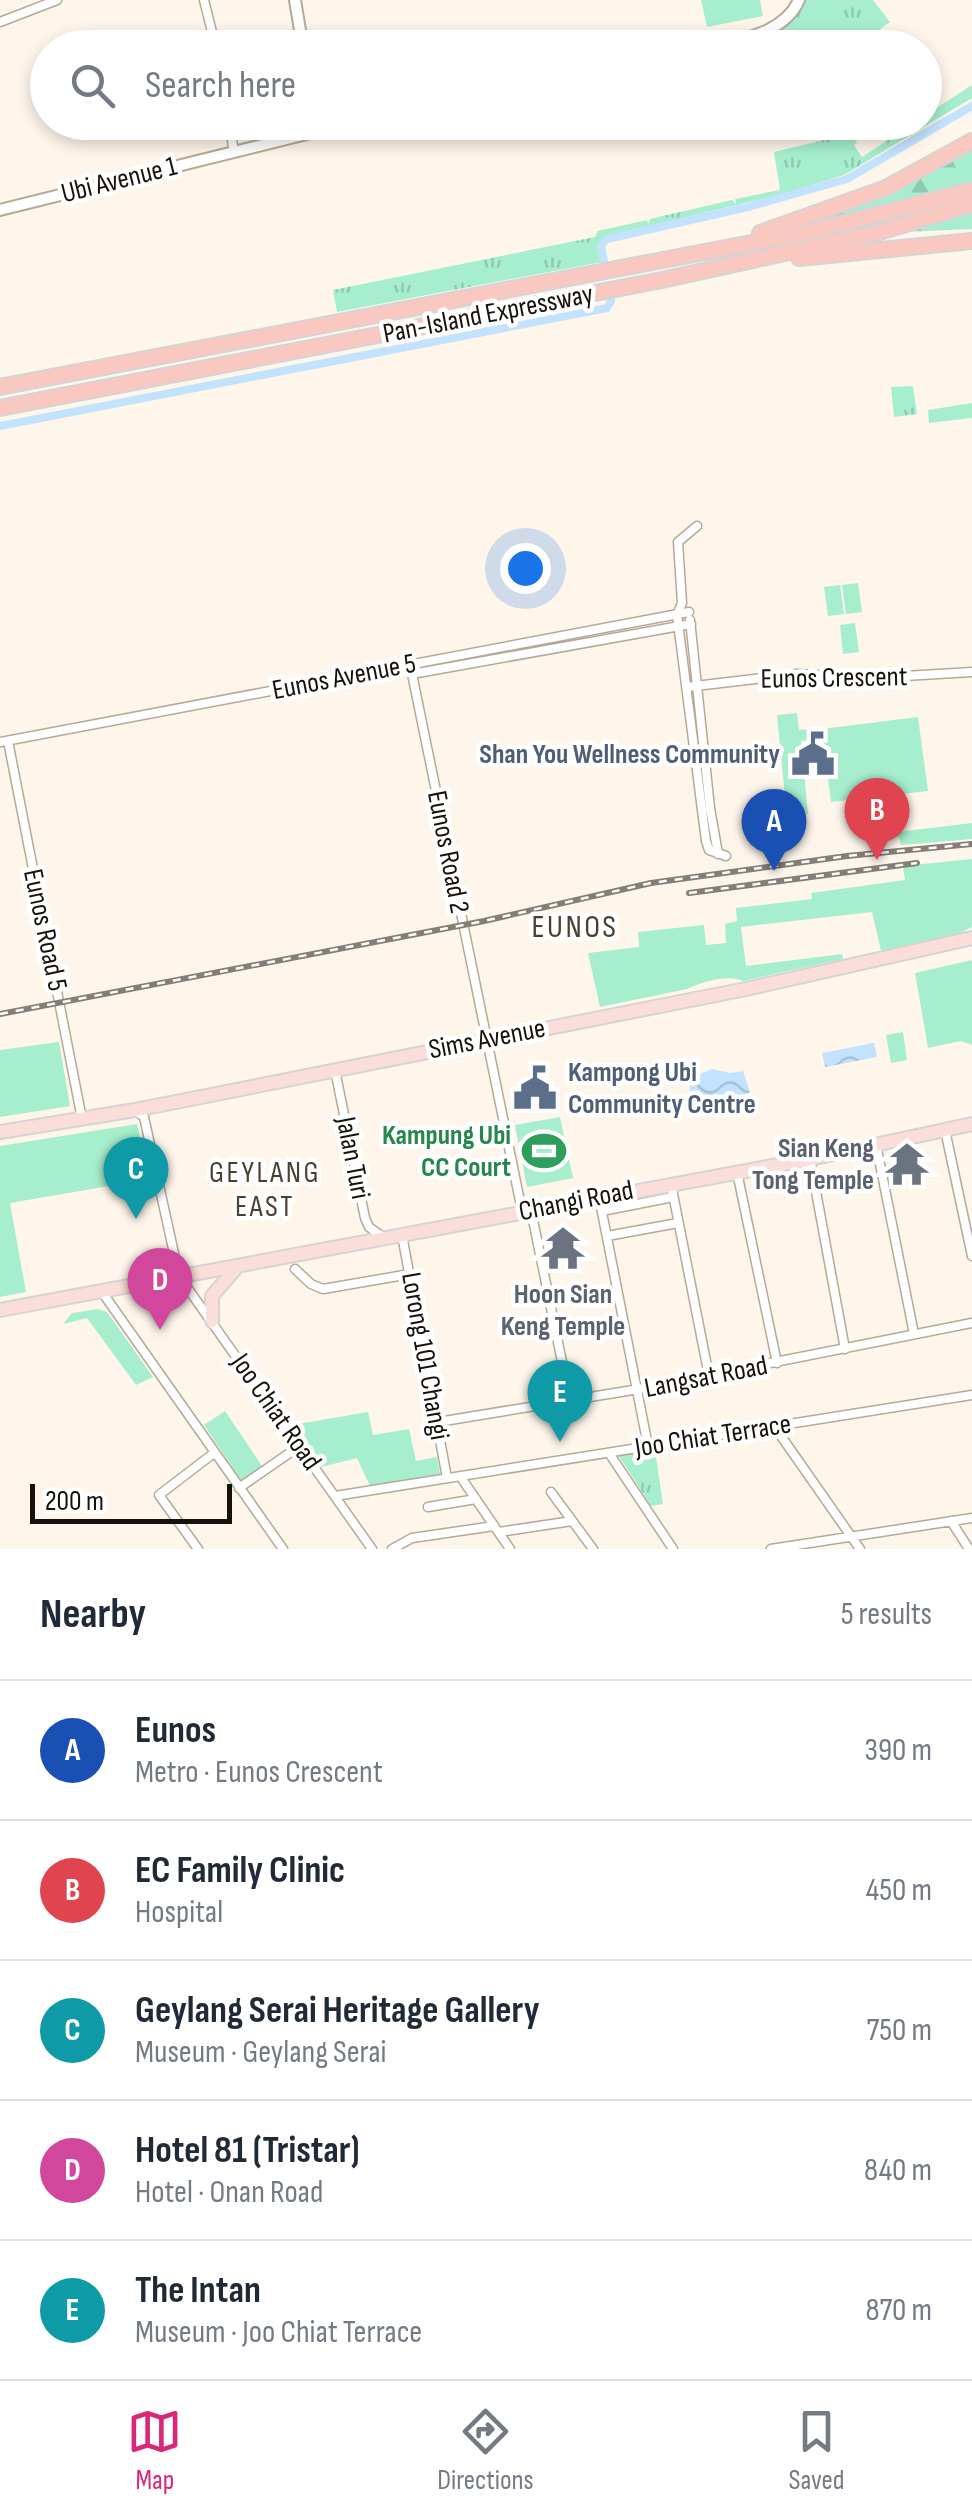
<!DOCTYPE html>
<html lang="en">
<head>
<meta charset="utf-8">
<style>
	:root { --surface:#fff; --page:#f6f6f7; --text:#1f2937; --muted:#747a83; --line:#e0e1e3; --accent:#db2777 }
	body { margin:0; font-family:"Sofia Sans Condensed",sans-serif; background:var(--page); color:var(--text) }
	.scale { position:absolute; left:30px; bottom:25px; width:202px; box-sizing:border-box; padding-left:10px; border:5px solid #16120b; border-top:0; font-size:28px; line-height:35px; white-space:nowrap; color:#16120b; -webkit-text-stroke:8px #fff; paint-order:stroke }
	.you { position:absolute; left:525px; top:568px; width:35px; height:35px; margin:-25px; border:8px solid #fff; border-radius:50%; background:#1a73e8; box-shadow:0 0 0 15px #1a73e833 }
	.badge { display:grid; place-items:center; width:65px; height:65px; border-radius:50%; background:var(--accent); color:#fff; font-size:32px; font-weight:700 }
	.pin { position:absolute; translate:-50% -82px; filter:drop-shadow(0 2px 5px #0008) }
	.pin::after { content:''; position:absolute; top:52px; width:35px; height:30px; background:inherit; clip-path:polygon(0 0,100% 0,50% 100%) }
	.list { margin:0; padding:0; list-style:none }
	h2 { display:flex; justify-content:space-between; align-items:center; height:130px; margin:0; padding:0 40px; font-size:42px }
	h2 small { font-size:32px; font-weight:400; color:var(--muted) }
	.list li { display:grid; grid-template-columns:65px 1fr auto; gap:30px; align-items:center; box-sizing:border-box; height:140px; padding:0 40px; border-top:2px solid var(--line) }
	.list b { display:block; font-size:38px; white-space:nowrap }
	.list p { margin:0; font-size:32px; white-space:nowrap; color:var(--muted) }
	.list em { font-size:32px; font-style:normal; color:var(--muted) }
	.icon { flex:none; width:55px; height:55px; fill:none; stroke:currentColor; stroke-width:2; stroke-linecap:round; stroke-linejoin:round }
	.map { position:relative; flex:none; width:972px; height:1549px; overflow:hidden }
	.search { position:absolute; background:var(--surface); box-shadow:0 5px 15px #0003; left:30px; right:30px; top:30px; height:110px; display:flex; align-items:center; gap:25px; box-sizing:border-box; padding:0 35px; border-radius:55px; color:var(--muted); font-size:38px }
	.sheet { height:830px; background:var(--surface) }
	nav { display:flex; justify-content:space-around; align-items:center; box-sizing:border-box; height:140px; border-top:2px solid var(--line); background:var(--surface); font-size:28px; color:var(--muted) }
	nav a { display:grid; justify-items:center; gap:5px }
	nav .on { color:var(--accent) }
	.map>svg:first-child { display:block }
	.green { fill:#a6eece }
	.forest { fill:url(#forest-firs) }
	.park { fill:url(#park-tufts) }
	.water { fill:url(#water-waves) }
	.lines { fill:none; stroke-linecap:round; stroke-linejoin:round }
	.canal { stroke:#c2e2fd; stroke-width:8 }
	.minor-casing { stroke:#b6a997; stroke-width:11 }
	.tertiary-casing { stroke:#b6a997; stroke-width:14 }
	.primary-casing { stroke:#d5d4d3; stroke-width:16 }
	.motorway-casing { stroke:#d5d4d3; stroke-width:18 }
	.minor { stroke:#fff; stroke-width:8 }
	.tertiary { stroke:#fff; stroke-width:10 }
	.primary { stroke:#fbdeda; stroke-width:12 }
	.motorway { stroke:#f8c8c1; stroke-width:14 }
	.rail-casing { stroke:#847e75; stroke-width:6 }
	.rail { stroke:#fff; stroke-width:2.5; stroke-dasharray:8; stroke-linecap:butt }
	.labels { text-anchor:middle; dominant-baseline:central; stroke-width:9; stroke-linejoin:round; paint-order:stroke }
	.street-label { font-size:28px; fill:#16120b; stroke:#fff }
	.service-label { font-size:28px; font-weight:bold; fill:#4e5e75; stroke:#fff; text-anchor:end }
	.leisure-label { font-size:28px; font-weight:bold; fill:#27864d; stroke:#fff; text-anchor:end }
	.worship-label { font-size:28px; font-weight:bold; fill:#5b616d; stroke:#fff; text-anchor:end }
	.neighbourhood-label { font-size:30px; letter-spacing:2.5px; fill:#4a4030; stroke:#fff }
	.quarter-label { font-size:32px; letter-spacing:2.5px; fill:#4a4030; stroke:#fff }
</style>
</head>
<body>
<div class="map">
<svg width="972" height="1549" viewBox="0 0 972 1549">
	<defs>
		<pattern id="forest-firs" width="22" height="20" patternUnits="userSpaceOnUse" patternTransform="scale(2.5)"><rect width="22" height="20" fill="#a6eece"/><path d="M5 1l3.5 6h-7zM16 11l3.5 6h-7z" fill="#8ecbb0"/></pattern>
		<pattern id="park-tufts" width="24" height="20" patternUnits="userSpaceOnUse" patternTransform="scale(2.5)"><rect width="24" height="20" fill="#a6eece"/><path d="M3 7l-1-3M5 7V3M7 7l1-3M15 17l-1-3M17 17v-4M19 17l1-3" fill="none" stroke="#8ecbb0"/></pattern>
		<pattern id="water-waves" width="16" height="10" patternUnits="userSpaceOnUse" patternTransform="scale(2.5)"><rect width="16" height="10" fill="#c2e2fd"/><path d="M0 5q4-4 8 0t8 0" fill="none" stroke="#a6c1d8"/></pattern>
	</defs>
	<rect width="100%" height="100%" fill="#fef6eb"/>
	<path class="green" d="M701,0H760L763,16L707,27Z
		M972,403V418L929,423L928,410Z
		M858,583L862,612L846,614L842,585Z
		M840,585L844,614L828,616L824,587Z
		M855,623L859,652L843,654L840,625Z
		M797,713L799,730L813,729L814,739L801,741L808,814L787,816L777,715Z
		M918,717L928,791L831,802L822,729Z
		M877,803L880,828L858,831L855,806Z
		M972,823V839L901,845L899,837L889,838V833Z
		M972,859V927L940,943L882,955L872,912L741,927L746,966L842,954L843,959L743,981C727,974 702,982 687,989L600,1007L588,953L639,947L638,932L704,925L706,945L726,943L725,924L737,921L736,908L812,899L811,893L905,880L903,866Z
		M972,960V1045L961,1041L928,1048L915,973Z
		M903,1032L907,1060L891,1063L886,1035Z
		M59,1042L70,1106L0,1117V1050Z
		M560,1117L573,1178L527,1187L515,1125Z
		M137,1124L150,1179L10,1203L26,1292L0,1297V1146Z
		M98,1309L107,1312L153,1377L136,1385L87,1318L63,1324L72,1313Z
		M225,1411L262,1466L241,1480L204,1425Z
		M368,1412L373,1435L409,1429L416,1461L437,1457L440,1474L370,1486L357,1458L321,1467L292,1425Z"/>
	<path class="forest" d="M972,150V183L835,219L834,215L903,188Z
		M972,213V229L903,232Z"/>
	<path class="park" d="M804,0H873L890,22L856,47H755L753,41C777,32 795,25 804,0Z
		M972,85V98L844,175L783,194L606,236L598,244L602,262L337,312L333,290L595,237L598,231L647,220L648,224L650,219L732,200L736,204L735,199L780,190L774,152L824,140L845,126L857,143L854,145L862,157L914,123L924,122L925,116L932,111L935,113V109Z
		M913,386L917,414L894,417L891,387Z
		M655,1451L663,1504L651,1506L619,1456Z"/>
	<path class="water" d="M874,1043L877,1057L825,1067L822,1053Z
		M712,1069L730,1073L743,1071L750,1092C734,1099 716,1112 699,1111L689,1096L691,1078Z"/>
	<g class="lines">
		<path class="canal" d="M604,262L601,245L607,239L748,207L847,179L972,106
			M0,426L607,308L611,301"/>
		<g class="minor-casing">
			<path id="minor" d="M204,0L216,48
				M0,22L57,0
				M229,122L234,152
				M697,526L678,542L682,603L677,615L706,841L709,850L726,856
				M690,620L710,808L718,854
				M410,664L522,1211
				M412,674L691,624
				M687,687L797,674L871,678L972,672
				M8,741L82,1119
				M0,742L689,612
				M335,1070L365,1218L369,1227L384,1238
				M135,1110L144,1117L179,1276L372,1549
				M945,1130L972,1256
				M876,1144L914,1334
				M810,1159L845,1349
				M737,1172L777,1363
				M671,1184L709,1376
				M599,1197L648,1446
				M531,1210L570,1401
				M602,1211L673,1197
				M402,1235L447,1478
				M607,1236L678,1223
				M295,1269L311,1284L323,1289L410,1274
				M102,1292L283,1549
				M438,1422L639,1389L972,1323
				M774,1426L860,1549
				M609,1453L673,1549
				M460,1476L510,1549
				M239,1488L301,1445
				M551,1492L593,1549
				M335,1496L972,1395
				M428,1507L476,1499
				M951,1521L969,1549
				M499,1532L572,1521
				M198,1549L159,1495L214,1453
				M392,1549L412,1538L494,1526
				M771,1549L972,1518"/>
		</g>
		<g class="tertiary-casing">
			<path id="tertiary" d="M295,0L303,48
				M709,48C741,39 784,34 799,0
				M0,210L355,122"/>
		</g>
		<g class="primary-casing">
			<path id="primary" d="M0,1132L135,1110L746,989L972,938
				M0,1310L810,1159L972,1124
				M212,1321V1296L237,1267"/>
		</g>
		<g class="motorway-casing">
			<path id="motorway" d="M760,233L886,188L972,141
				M799,258L972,241
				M0,387L809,232L972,190
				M0,408L662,280L880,232L972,204"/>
		</g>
		<use href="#minor" class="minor"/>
		<use href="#tertiary" class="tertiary"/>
		<use href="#primary" class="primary"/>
		<use href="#motorway" class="motorway"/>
		<g class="rail-casing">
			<path id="rail" d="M689,893L917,863
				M0,1014L484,921L651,883L847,856L972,844"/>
		</g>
		<use href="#rail" class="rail"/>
	</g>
	<defs>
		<g id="civic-bare" transform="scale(3.45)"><path d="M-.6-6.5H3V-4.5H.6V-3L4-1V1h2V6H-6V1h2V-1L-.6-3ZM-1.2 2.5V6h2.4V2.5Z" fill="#5c6f8a" stroke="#fff" stroke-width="2.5" paint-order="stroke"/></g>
		<g id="stadium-bare" transform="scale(3.45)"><path d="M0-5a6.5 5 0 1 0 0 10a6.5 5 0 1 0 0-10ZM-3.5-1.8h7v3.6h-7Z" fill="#2e9e5b" stroke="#fff" stroke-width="2.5" paint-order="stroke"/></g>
		<g id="temple-bare" transform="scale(3.45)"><path d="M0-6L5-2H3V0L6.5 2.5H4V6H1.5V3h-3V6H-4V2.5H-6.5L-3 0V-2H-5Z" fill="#6b7280" stroke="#fff" stroke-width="2.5" paint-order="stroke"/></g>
	</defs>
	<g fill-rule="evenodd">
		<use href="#civic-bare" x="813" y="754"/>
		<use href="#civic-bare" x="535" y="1088"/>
		<use href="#stadium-bare" x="544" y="1151"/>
		<use href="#temple-bare" x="907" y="1164"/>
		<use href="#temple-bare" x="563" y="1248"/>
	</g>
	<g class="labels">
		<g class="street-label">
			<text transform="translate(119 180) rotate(-14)">Ubi Avenue 1</text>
			<text transform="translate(488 314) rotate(-11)">Pan-Island Expressway</text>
			<text transform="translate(344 677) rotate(-11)">Eunos Avenue 5</text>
			<text transform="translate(834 678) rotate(-1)">Eunos Crescent</text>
			<text transform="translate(448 852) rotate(79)">Eunos Road 2</text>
			<text transform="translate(45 930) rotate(78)">Eunos Road 5</text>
			<text transform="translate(487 1039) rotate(-11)">Sims Avenue</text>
			<text transform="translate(353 1158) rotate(79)">Jalan Turi</text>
			<text transform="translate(576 1201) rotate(-11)">Changi Road</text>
			<text transform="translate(425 1356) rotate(80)">Lorong 101 Changi</text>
			<text transform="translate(706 1377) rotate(-11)">Langsat Road</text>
			<text transform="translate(276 1412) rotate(55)">Joo Chiat Road</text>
			<text transform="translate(713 1436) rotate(-9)">Joo Chiat Terrace</text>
		</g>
		<g class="service-label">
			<text x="780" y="754">Shan You Wellness Community</text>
			<text x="568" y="1072" text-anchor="start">Kampong Ubi<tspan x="568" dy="32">Community Centre</tspan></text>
		</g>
		<g class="leisure-label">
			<text x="511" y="1135">Kampung Ubi<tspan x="511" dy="32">CC Court</tspan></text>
		</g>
		<g class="worship-label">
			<text x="874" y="1148">Sian Keng<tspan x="874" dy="32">Tong Temple</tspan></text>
			<text x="563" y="1294" text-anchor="middle">Hoon Sian<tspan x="563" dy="32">Keng Temple</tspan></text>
		</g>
		<g class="neighbourhood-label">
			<text x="265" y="1173">GEYLANG<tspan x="265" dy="34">EAST</tspan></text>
		</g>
		<g class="quarter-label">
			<text x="575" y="927">EUNOS</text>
		</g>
	</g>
</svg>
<div class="scale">200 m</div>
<div class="you"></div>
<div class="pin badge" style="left:774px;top:871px;background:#1a4fb4">A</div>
<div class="pin badge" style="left:877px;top:860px;background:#e0444e">B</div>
<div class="pin badge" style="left:136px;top:1219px;background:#0f9aa8">C</div>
<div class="pin badge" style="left:160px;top:1330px;background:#d1479c">D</div>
<div class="pin badge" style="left:560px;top:1442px;background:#0f9aa8">E</div>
<div class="search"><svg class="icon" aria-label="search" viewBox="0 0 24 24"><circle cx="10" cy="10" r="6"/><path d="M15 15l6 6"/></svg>Search here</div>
</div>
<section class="sheet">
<h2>Nearby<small>5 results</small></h2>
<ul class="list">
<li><span class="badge" style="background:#1a4fb4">A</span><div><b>Eunos</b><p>Metro · Eunos Crescent</p></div><em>390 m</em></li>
<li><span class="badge" style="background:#e0444e">B</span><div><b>EC Family Clinic</b><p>Hospital</p></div><em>450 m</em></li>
<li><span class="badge" style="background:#0f9aa8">C</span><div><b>Geylang Serai Heritage Gallery</b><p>Museum · Geylang Serai</p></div><em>750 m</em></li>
<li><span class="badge" style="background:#d1479c">D</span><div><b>Hotel 81 (Tristar)</b><p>Hotel · Onan Road</p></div><em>840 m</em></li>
<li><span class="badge" style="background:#0f9aa8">E</span><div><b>The Intan</b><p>Museum · Joo Chiat Terrace</p></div><em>870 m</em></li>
</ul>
</section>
<nav>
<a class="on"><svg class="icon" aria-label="map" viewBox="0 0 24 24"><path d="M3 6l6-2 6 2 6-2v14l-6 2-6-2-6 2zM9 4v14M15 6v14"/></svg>Map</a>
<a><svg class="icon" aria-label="directions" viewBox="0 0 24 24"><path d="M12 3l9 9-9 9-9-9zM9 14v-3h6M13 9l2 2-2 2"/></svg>Directions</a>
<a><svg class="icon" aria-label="saved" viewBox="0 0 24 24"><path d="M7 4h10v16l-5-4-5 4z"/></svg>Saved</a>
</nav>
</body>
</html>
